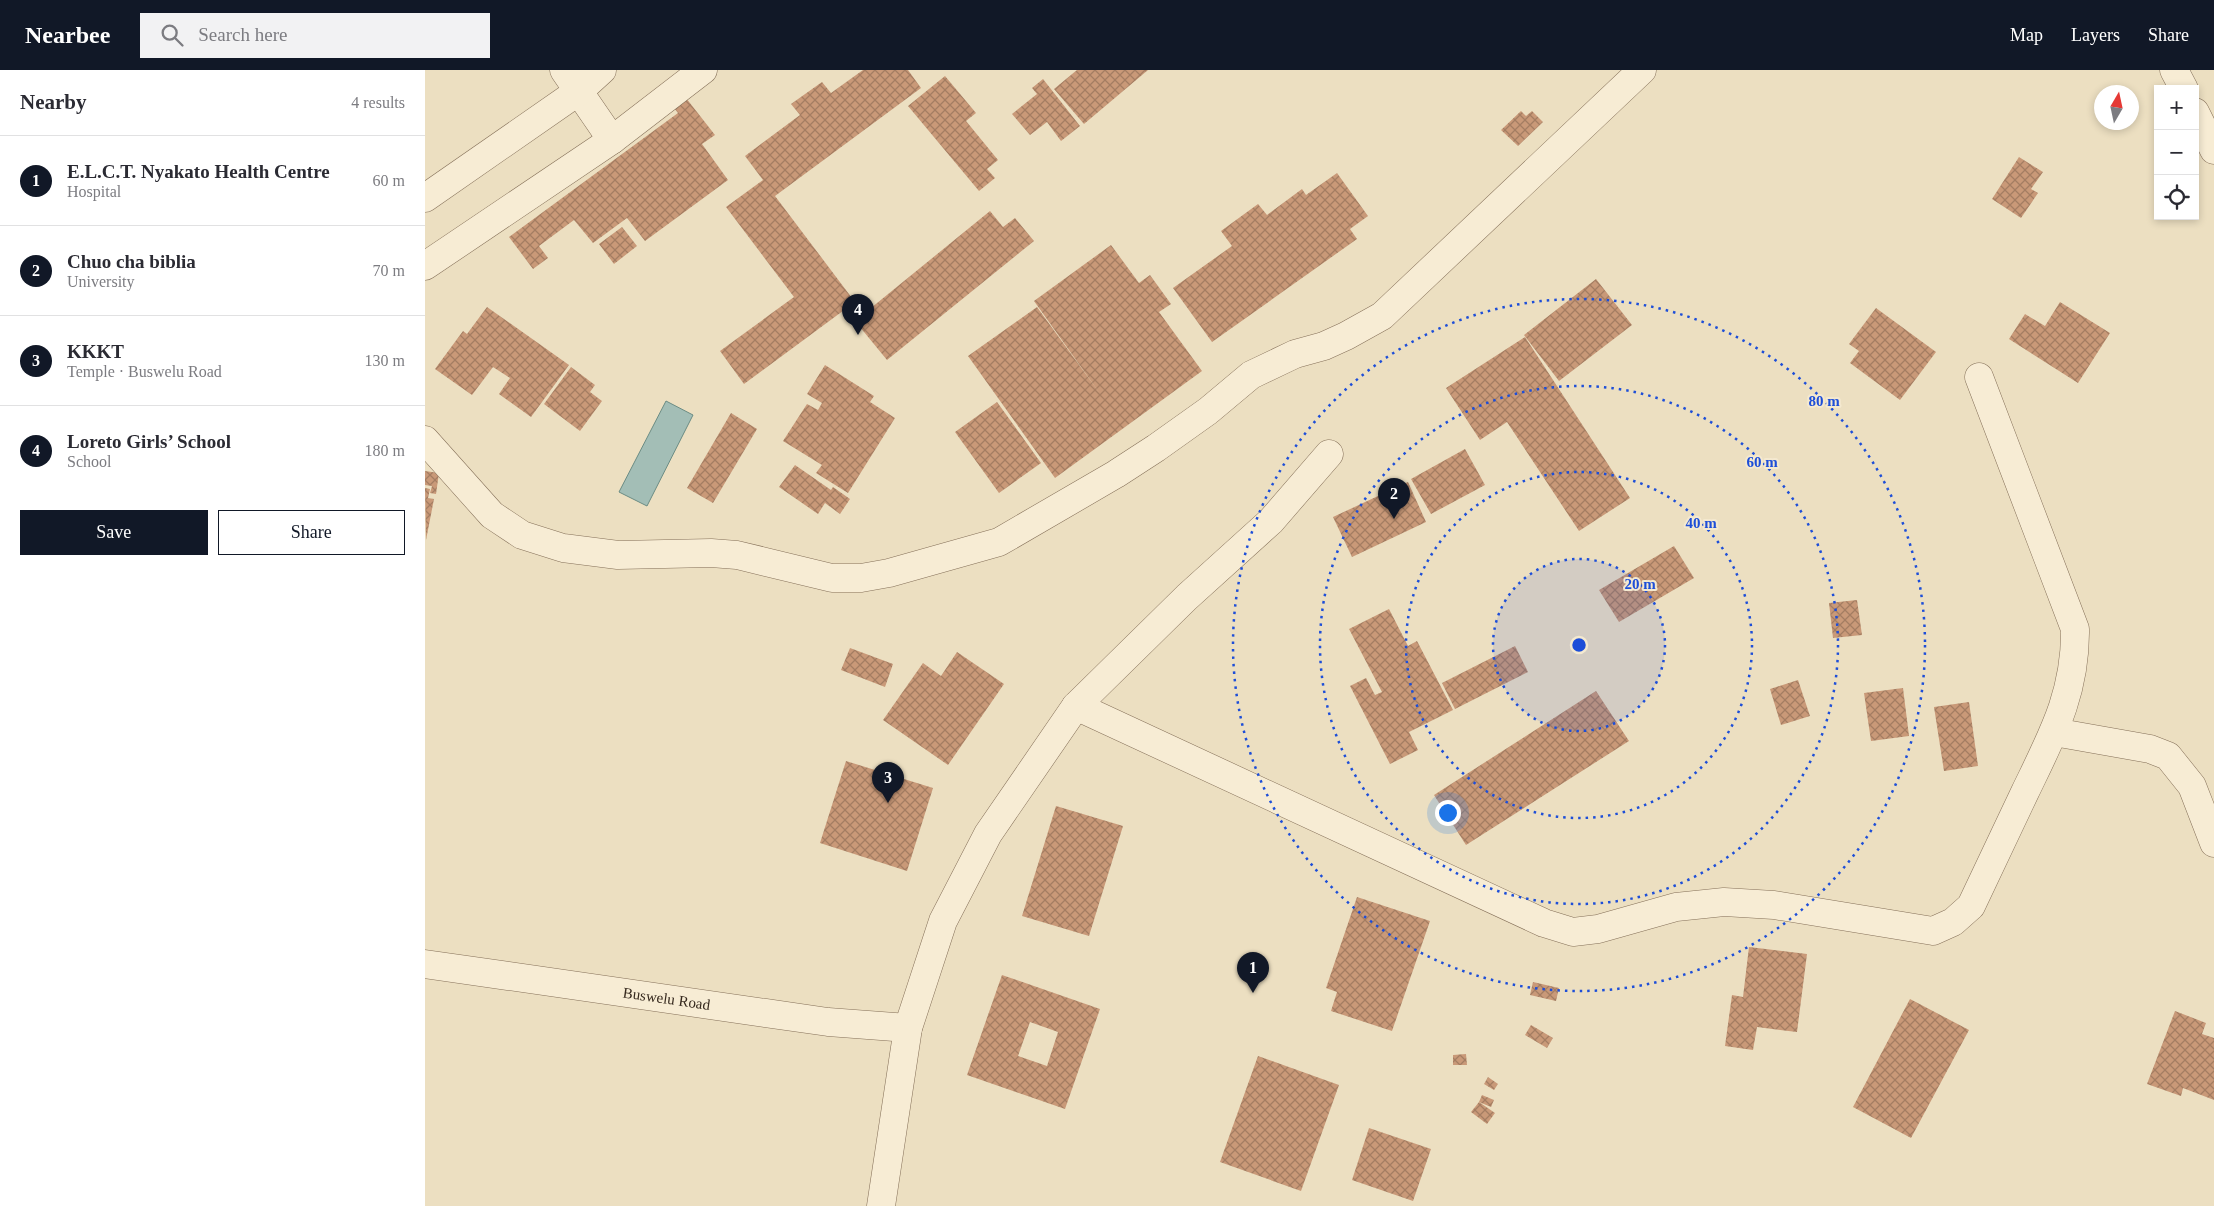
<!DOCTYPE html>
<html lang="en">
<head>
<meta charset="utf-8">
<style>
	:root { --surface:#fff; --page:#f2f2f3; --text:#2b2b33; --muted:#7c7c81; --line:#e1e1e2; --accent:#111827 }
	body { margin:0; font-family:"Times New Roman",serif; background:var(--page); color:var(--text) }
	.controls { position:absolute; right:15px; top:15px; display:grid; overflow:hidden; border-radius:0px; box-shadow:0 2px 8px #0003 }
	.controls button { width:45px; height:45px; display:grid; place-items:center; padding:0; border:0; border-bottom:1px solid var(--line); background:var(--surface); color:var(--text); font:25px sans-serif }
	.compass { position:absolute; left:1669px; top:15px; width:45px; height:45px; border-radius:50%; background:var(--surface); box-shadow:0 2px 8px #0003; rotate:9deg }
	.you { position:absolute; left:1022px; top:742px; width:18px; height:18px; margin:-12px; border:4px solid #fff; border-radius:50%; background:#1a73e8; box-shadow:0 0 0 8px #1a73e833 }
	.badge { display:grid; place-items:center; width:32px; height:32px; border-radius:50%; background:var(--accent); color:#fff; font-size:16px; font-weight:700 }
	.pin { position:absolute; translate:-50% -41px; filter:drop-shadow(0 1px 2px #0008) }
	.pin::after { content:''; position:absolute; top:26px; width:18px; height:15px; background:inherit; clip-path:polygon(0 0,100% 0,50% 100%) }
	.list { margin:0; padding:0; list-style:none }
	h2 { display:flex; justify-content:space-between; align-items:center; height:65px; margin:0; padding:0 20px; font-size:21px }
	h2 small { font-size:16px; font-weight:400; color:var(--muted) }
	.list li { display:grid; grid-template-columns:32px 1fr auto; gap:15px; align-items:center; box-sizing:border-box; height:90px; padding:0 20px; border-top:1px solid var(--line) }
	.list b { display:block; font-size:19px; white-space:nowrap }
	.list p { margin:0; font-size:16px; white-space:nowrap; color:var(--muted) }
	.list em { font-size:16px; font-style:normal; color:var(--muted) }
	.actions { display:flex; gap:10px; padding:15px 20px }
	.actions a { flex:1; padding:11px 0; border:1px solid var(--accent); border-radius:0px; text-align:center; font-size:18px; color:var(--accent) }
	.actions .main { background:var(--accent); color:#fff }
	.icon { flex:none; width:28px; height:28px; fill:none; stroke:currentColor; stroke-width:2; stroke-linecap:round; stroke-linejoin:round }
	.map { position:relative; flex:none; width:1789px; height:1136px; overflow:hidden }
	header { display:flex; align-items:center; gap:30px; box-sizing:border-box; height:70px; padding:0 25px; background:var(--accent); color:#fff }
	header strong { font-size:24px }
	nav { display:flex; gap:28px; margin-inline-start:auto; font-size:18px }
	.search { width:350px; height:45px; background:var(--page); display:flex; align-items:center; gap:12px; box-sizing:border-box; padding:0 18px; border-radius:0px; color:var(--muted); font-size:19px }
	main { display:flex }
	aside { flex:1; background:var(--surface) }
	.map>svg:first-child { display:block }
	.water { fill:#a3beb6; stroke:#6b8c84 }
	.building { fill:url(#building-cross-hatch); fill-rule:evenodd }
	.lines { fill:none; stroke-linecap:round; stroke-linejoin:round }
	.minor-casing { stroke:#857059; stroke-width:29 }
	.minor { stroke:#f7ecd4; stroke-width:28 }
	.ring { fill:none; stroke:#1d4ed8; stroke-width:2.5; stroke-dasharray:2.5 5 }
	.labels { text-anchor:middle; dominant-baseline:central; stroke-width:4; stroke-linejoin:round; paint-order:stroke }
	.street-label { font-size:15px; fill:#35281d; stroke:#f4e9d0 }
	.centre { fill:#1d4ed8; stroke:#f4e9d0; stroke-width:2.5 }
	.ring-label { font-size:15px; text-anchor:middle; font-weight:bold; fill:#1d4ed8; stroke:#f4e9d0; stroke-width:4; stroke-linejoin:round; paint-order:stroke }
</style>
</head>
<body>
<header>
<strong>Nearbee</strong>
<div class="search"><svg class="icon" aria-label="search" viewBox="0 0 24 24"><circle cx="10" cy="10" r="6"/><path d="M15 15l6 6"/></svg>Search here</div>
<nav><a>Map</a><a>Layers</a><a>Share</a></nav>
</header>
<main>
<aside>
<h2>Nearby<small>4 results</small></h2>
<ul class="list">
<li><span class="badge">1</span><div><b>E.L.C.T. Nyakato Health Centre</b><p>Hospital</p></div><em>60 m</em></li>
<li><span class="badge">2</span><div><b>Chuo cha biblia</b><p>University</p></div><em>70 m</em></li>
<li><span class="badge">3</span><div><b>KKKT</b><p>Temple · Buswelu Road</p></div><em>130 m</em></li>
<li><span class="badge">4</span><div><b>Loreto Girls’ School</b><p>School</p></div><em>180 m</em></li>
</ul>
<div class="actions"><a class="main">Save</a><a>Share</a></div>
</aside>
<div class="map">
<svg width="1789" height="1136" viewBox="0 0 1789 1136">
	<defs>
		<pattern id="building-cross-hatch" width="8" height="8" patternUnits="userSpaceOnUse" patternTransform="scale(1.25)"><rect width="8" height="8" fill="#c99978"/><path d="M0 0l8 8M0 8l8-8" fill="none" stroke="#a47d62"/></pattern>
	</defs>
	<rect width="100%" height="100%" fill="#ecdfc1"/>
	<path class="water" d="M241,331L268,345L222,436L194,422Z"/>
	<path class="building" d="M438,0H483L496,18L350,126L430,232L319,314L295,281L369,227L301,137L338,110L320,86L375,45L366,34L397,12L406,23Z
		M652,0H723L659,54L629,19Z
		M520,6L551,43L541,51L573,90L562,99L570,108L554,121L483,36Z
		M618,9L655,56L636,71L622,52L605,65L587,44L612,24L607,18Z
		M261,28L290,65L277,74L303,110L220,171L202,148L168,173L149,150L114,176L123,188L108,199L84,167L253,43L249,38Z
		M1096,41L1101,46L1107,41L1118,52L1093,76L1076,60Z
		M1594,87L1618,102L1606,119L1613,123L1596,148L1567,129Z
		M912,103L943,146L925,159L932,169L787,272L748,218L807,176L796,161L833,134L842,145L877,119L881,125Z
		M565,141L578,157L590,148L609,171L462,290L430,251Z
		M197,157L212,176L189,194L174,174Z
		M686,175L714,213L725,205L746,234L734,242L777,301L630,408L543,286L612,237L676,325L609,231Z
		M1171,209L1207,255L1134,311L1099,265Z
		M1635,232L1685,263L1653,313L1584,269L1600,244L1620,256Z
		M62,237L144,295L106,347L74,324L85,308L68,297L47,325L10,299L38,261L42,264Z
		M1451,238L1511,282L1475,330L1425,293L1434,281L1424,274Z
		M1100,267L1205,428L1154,461L1082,352L1055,370L1021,318Z
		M400,295L449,326L445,332L470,348L423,423L391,403L397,395L358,371L382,334L393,340L397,333L382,324Z
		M146,297L170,315L165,322L177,331L155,361L119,334Z
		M572,332L616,393L574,423L530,362Z
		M306,343L332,359L288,433L262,418Z
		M1040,379L1060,415L1006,444L986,409Z
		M370,395L406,420L408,417L425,429L415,444L400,433L393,444L354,417Z
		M0,401L14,403L11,424L5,423L7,416L0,415Z
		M983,412L1001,452L927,487L908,447Z
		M0,418L5,419L3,428L9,429L1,470Z
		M1249,476L1269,508L1194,552L1174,520Z
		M1432,530L1437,565L1408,568L1404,533Z
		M964,539L983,576L992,571L1028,640L984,662L993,680L965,694L925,616L941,608L950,625L957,622L924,559Z
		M1090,576L1103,602L1030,639L1017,613Z
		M425,578L468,594L460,617L416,600Z
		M532,582L579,614L523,695L458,650L498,593L516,606Z
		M1373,610L1385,646L1356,655L1345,619Z
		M1478,618L1484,666L1446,671L1439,623Z
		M1171,621L1204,671L1041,775L1009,725Z
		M1544,632L1553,696L1519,701L1509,637Z
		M421,691L508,718L482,801L395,773Z
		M631,736L698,756L664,866L597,846Z
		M932,827L1005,851L967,961L906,941L912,922L901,918Z
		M1324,877L1382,884L1372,962L1332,957L1328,980L1300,976L1307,925L1318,927Z
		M577,905L675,939L640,1039L542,1005ZM605,952L633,962L622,996L593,986Z
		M1108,912L1134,918L1131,931L1105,925Z
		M1485,929L1544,960L1486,1068L1428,1037Z
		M1750,941L1781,953L1777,964L1789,968V1030L1758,1018L1756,1026L1722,1014Z
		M1106,955L1128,968L1122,978L1100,965Z
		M1041,984L1042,995H1028V985Z
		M833,986L914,1015L876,1121L795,1092Z
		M1063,1007L1073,1014L1069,1020L1059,1014Z
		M1057,1025L1069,1030L1066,1037L1054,1032Z
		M1054,1032L1070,1043L1062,1054L1046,1042Z
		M944,1058L1006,1079L988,1131L927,1110Z"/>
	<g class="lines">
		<g class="minor-casing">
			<g id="minor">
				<path d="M139,0L187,70"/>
				<path d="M1749,0L1759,19"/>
				<path d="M1770,42L1789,80"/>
				<path d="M0,128L154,21L177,0"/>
				<path d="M0,196L187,70L278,0"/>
				<path d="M0,370L67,445L97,465L138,478L193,485L286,483L312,485L407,508H436L464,503L574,472L691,404L731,378L783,341L826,305L870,284L899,276L921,266L957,246L1217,0"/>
				<path d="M651,636L1119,853L1148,862L1173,859L1251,837L1299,832L1349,835L1508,861L1528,852L1546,836C1564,798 1582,760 1600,722C1627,666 1651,623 1650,559L1554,307"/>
				<path d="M1629,662L1725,679L1743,686L1767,716L1789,773"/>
				<path id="s1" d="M0,894L403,952L483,958"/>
				<path d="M456,1136L483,958L518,851L563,764L651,636L762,527L846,451L904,384"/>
			</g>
		</g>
		<use href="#minor" class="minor"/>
	</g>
	<circle cx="1154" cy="575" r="86" fill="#1d4ed8" fill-opacity=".12"/>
	<g class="ring">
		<circle cx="1154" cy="575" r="86"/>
		<circle cx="1154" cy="575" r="173"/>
		<circle cx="1154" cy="575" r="259"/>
		<circle cx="1154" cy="575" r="346"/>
	</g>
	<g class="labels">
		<g class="street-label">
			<text stroke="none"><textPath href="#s1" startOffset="244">Buswelu Road</textPath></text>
		</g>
	</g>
	<circle cx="1154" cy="575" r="8" class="centre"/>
	<g class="ring-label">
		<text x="1399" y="336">80 m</text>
		<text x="1337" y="397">60 m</text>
		<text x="1276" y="458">40 m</text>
		<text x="1215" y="519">20 m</text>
	</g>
</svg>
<div class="controls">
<button>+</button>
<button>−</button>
<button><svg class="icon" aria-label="locate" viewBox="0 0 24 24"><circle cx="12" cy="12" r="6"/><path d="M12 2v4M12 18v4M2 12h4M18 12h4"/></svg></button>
</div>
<svg class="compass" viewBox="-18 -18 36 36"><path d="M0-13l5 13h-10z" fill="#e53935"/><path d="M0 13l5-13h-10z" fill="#7c7c81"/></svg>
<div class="you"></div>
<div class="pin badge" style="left:828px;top:923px">1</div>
<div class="pin badge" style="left:969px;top:449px">2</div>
<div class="pin badge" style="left:463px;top:733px">3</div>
<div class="pin badge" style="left:433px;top:265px">4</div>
</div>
</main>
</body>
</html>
